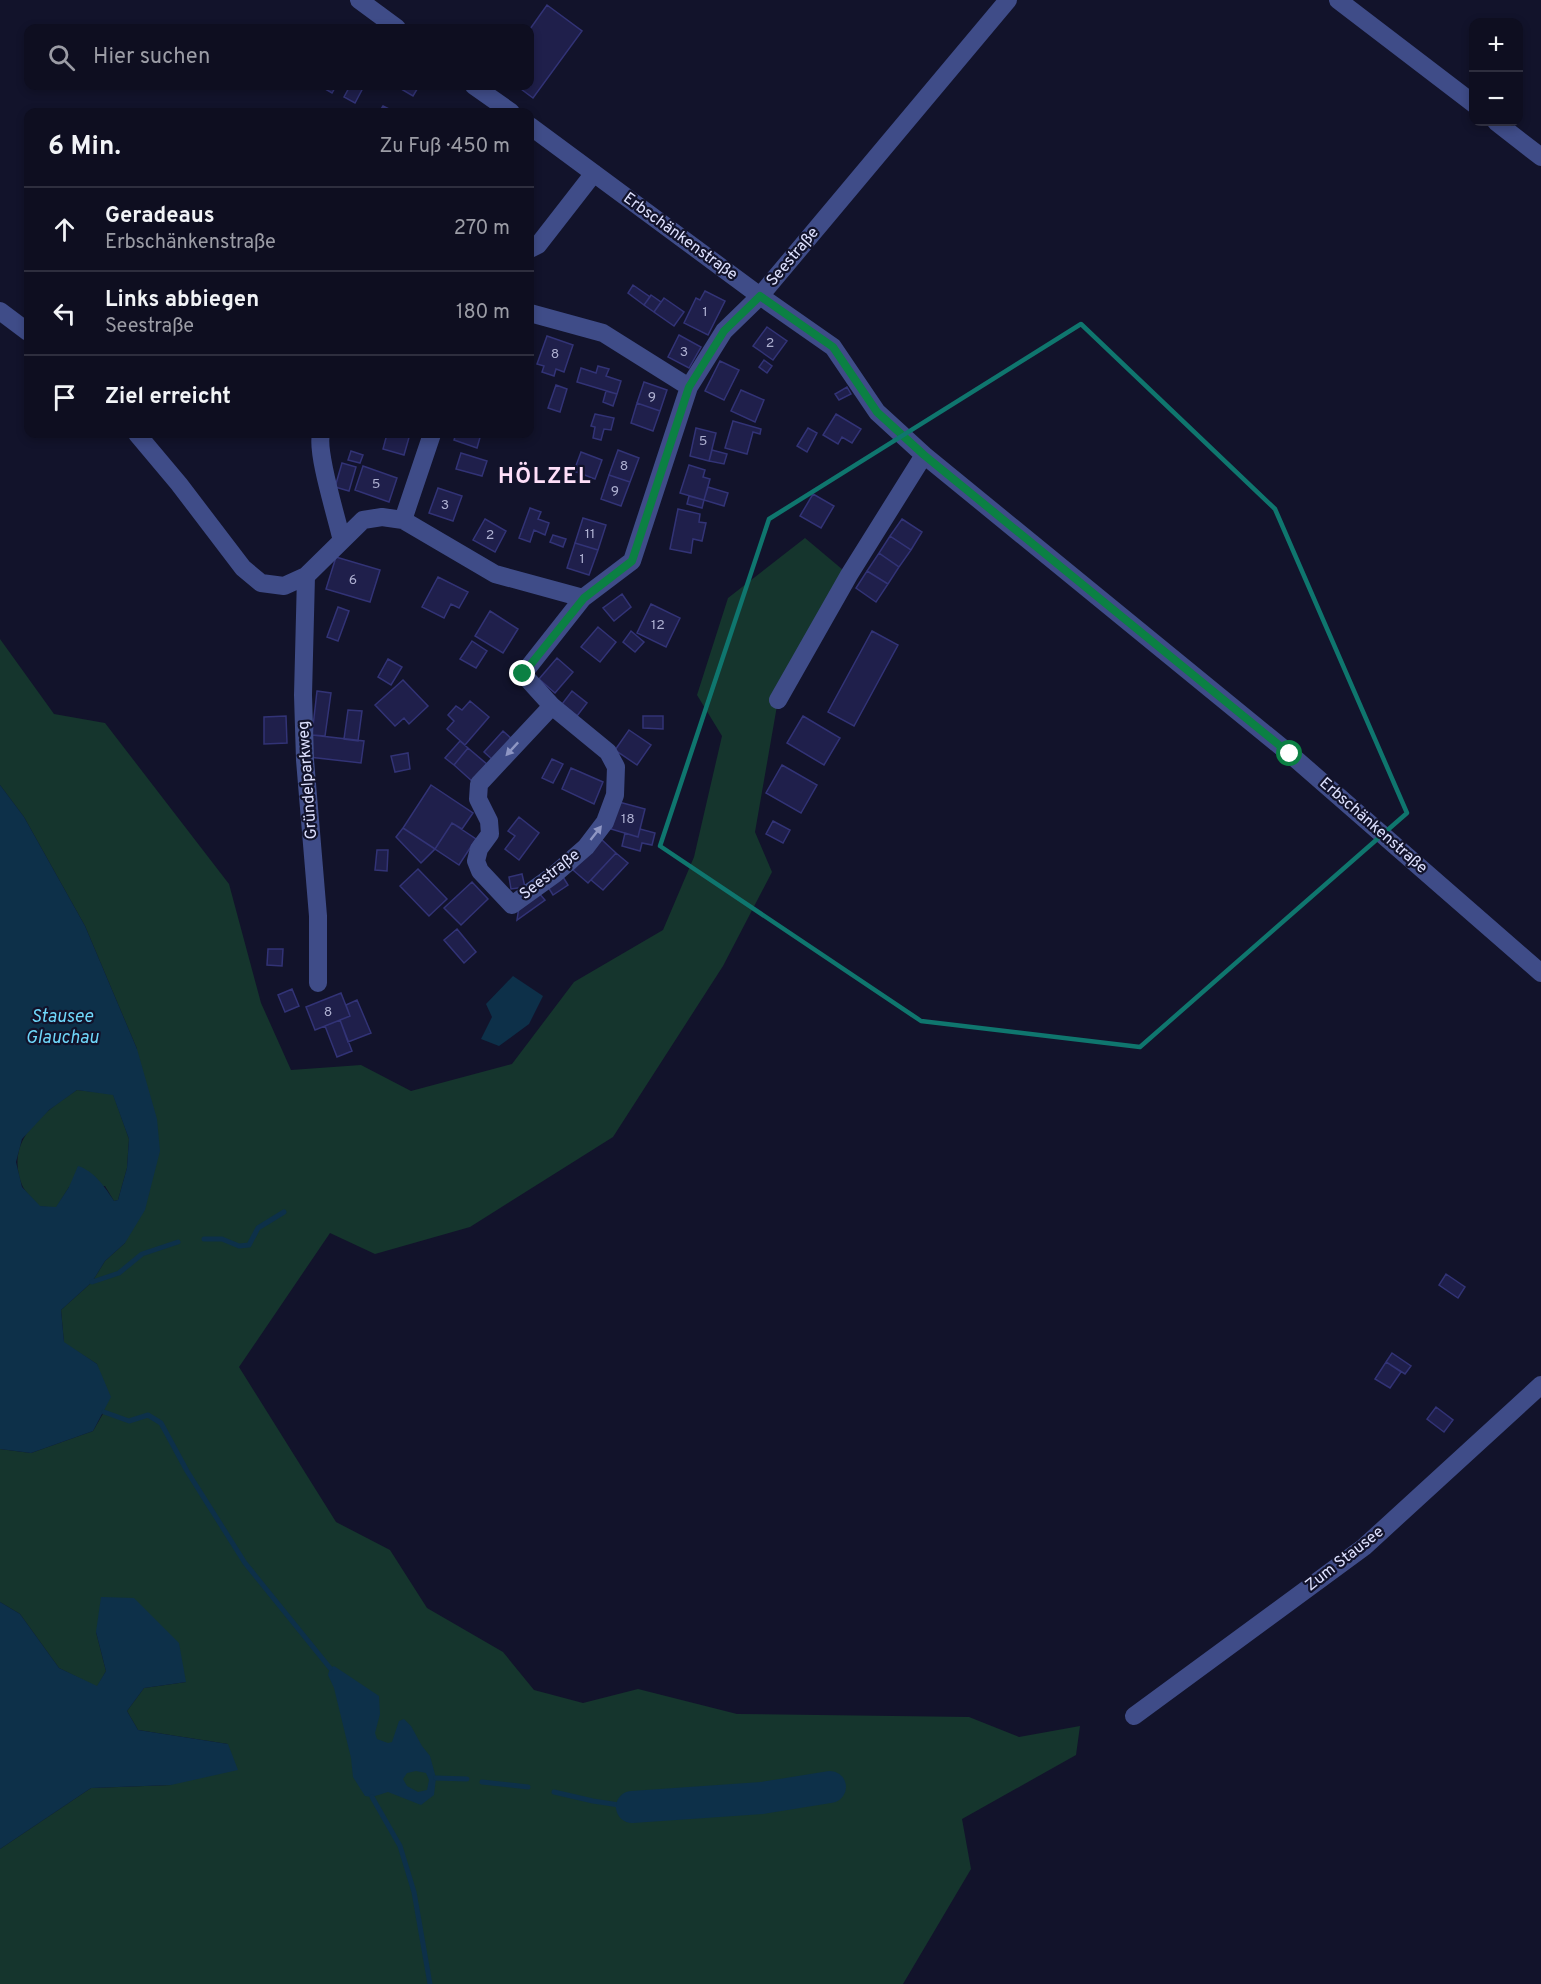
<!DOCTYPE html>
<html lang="de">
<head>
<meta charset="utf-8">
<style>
	:root { --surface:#0e0e20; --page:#1c1c2d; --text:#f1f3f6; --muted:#9b9ca5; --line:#2e2e3e }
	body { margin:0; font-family:Overpass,sans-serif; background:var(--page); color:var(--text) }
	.controls { position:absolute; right:18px; top:18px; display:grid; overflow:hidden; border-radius:12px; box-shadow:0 3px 9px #0003 }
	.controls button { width:54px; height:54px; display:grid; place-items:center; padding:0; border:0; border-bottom:2px solid var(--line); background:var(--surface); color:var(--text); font:30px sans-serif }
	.stop { position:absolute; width:18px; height:18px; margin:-14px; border:4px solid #0b8043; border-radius:50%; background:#fff }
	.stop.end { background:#0b8043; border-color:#fff; box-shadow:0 2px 6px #0008 }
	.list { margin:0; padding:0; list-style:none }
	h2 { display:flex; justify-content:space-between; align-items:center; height:78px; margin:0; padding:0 24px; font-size:26px }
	h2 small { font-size:20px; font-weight:400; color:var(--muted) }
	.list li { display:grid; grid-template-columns:39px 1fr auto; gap:18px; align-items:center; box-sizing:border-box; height:84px; padding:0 24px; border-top:2px solid var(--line) }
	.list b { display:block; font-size:22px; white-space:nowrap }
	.list p { margin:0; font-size:20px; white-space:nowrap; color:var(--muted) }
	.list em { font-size:20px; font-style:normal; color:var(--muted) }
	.icon { flex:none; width:33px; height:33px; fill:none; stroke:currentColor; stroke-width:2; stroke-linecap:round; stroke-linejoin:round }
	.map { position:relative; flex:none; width:1541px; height:1984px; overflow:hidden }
	.search { position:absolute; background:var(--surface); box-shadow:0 3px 9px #0003; left:24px; top:24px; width:510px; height:66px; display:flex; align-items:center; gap:15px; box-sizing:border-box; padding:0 21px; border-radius:12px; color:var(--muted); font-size:22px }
	.panel { position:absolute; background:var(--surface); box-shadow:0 3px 9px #0003; left:24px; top:108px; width:510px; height:330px; border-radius:12px }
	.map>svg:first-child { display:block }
	.green { fill:#15352d }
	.water { fill:#0d3049; fill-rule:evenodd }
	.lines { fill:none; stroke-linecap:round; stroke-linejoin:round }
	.stream { stroke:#0d3049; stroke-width:5 }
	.river { stroke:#0d3049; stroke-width:32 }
	.building { fill:#1f1f4b; stroke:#323376; stroke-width:1.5 }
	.minor { stroke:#3f4c88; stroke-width:18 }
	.oneway { fill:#8e96c3 }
	.route { stroke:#0b8043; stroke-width:8 }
	.marked { fill:none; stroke:#0f766e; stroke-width:4.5; stroke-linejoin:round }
	.labels { text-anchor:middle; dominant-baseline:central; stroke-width:4.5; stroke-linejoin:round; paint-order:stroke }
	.number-label { font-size:14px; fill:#aeb0d1 }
	.street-label { font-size:16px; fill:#dde0fe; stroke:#12132b }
	.water-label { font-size:18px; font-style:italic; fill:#6fd7fa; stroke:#12132b }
	.district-label { font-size:22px; font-weight:bold; letter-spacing:1.5px; fill:#fedff9; stroke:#12132b }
</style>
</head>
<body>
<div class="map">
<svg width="1541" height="1984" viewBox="0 0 1541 1984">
	<rect width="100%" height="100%" fill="#12132b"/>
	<path class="green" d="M805,538L849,575L778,700L755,832L772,872L723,966L613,1137L470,1227L375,1254L330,1233L239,1367L336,1522L390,1550L427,1608L503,1652L534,1690L583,1703L638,1689L737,1714L969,1717L1019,1737L1080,1726L1076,1755L962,1819L971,1869L903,1984H0V1849L91,1788L171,1785L228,1744L138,1730L127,1711L144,1688L186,1682L96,1632L106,1671L97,1687L59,1668L20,1614L0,1602V1449L31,1453L93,1431L104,1412L97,1364L64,1343L61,1310L92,1282L105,1261L125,1243L137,1049L85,926L24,817L0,785V639L54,714L105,723L229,884L261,1003L291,1070L361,1065L411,1091L512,1064L574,982L663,930L694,857L722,736L697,695L728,598Z
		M77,1090L113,1094L129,1139L127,1168L118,1200L114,1201L105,1186L69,1187L56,1208L39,1206C34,1200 25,1192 22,1185C4,1139 43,1113 77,1090Z"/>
	<path class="water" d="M0,785L24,817L85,926L137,1049L157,1119L160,1151L145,1210L125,1243L105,1261L92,1282L61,1310L64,1342L97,1364L111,1397L93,1431L31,1453L0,1449ZM77,1090L113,1095L129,1139L127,1168L118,1200L114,1201C105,1187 94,1171 78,1166L69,1187L56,1207L40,1206L22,1187L16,1162L22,1139L49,1110Z
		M513,976L543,996L529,1024L499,1046L481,1039L492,1017L486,1004Z
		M101,1597L134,1598L179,1643L186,1682L144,1688L127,1711L138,1730L228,1744L238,1770L171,1785L91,1788L0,1849V1602L20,1614L59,1668L97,1686L106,1671L96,1632Z
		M334,1666L379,1696L380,1714L375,1733L377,1739L388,1743L392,1742L399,1721L404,1719L411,1726L422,1746L430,1756L436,1778L434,1795L421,1805L388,1792L372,1797L365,1796L353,1777L351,1758L334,1688L328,1675L330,1668ZM416,1771L426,1773L429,1780L427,1790L418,1792L407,1786L403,1779L407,1773Z"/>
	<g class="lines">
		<path class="stream" d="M204,1239H222L239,1246L249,1245L258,1228L284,1212
			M92,1282L119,1273L142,1254L178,1242
			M104,1412L129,1421L148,1415L161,1423L187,1471L245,1563L330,1668
			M436,1778L467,1779
			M482,1782L528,1787
			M554,1792L593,1801L632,1807
			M372,1797L400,1846L414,1892L430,1984"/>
		<path class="river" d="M632,1807L762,1798L830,1787"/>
	</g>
	<path class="building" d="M547,5L582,31L533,98L517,86H530V29Z
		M320,86H336L332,93Z
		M350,86H364L355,103L344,97Z
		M396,86H419L413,96Z
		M383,106L395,112H379Z
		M633,285L650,297L644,305L628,293Z
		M705,291L725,301L708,335L684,323L696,298L700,300Z
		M651,295L661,302L654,312L644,305Z
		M664,298L684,312L674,326L654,312Z
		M767,327L787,341L773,360L753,346Z
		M679,335L701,347L689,368L668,357Z
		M547,336L573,345L564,372L556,369L554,376L542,372L544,366L537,364Z
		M764,360L772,366L767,373L759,367Z
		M720,361L739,370L724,400L705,391Z
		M598,366L609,369L606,376L621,381L617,394L577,382L581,368L596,373Z
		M644,382L667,390L660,411L637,403Z
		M556,385L567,389L560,412L548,408Z
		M847,387L851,394L839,400L835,394Z
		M741,390L764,400L755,422L731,411Z
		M606,391L617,394L613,406L603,402Z
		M637,403L660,411L653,431L631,423Z
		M595,414L614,418L611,430L604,429L601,440L593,438L595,427L591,426Z
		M836,414L861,429L852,443L842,437L838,444L823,435Z
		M733,421L761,429L760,434L753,432L747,454L725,448Z
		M696,428L716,433L709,461L690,456Z
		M808,428L817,433L807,452L797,446Z
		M387,434H410L404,455L383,449Z
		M456,434H481L477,448L454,440Z
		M618,450L639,458L630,482L609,475Z
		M712,450L727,454L724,464L709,461Z
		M351,451L363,455L360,463L348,460Z
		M581,452L602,460L595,479L574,471Z
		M461,453L487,461L482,476L456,469Z
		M342,463L356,467L349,491L335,487Z
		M689,465L705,470L703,477L710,479L704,500L680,493Z
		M363,466L397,478L389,502L355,490Z
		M609,475L630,482L621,506L601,499Z
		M708,487L728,493L724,506L704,500Z
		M438,488L462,496L453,521L429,513Z
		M813,494L834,506L821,528L800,516Z
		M689,496L704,500L702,508L687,504Z
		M530,508L541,512L538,519L549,523L545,535L534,530L530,542L519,538Z
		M678,509L700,514L699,522L706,523L702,541L693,539L691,553L670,549Z
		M583,518L606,525L598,550L575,543Z
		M485,519L506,531L495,552L473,540Z
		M902,519L922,532L911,550L890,536Z
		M553,535L566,539L563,547L550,542Z
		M890,536L911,550L899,567L879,553Z
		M575,543L598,550L589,575L567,568Z
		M879,553L899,567L888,584L867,571Z
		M336,557L380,570L370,602L326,589Z
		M867,571L888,584L876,602L856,588Z
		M438,577L468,592L459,608L451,604L444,618L422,607Z
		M622,594L631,607L614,621L603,608Z
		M651,604L680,618L666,647L637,633Z
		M338,607L349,611L338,641L327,637Z
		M490,611L518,629L503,653L475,636Z
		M598,627L616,642L600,662L581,647Z
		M631,631L644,642L635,652L623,642Z
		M872,631L898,645L854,726L828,712Z
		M472,641L487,651L476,668L460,659Z
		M557,658L573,672L555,693L539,679Z
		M388,659L402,667L391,685L378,677Z
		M403,680L428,706L409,724L404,718L395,726L375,705Z
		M317,691L331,693L325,736L312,735Z
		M572,691L587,703L577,716L562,704Z
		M470,701L489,717L465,745L447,729L454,721L448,715L456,706L462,710Z
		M348,710L362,711L358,741L344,739Z
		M286,716L287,743L264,744V717Z
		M643,716H663V729L643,728Z
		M803,716L840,738L824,765L787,743Z
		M629,730L651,745L637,765L615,750Z
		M503,731L513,740L495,762L484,752Z
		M312,735L364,741L361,763L309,757Z
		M460,741L468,748L454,765L445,758Z
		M468,748L488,765L473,782L454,765Z
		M408,753L410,769L395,772L391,756Z
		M552,759L563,764L553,783L542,778Z
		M782,765L817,785L801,813L766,793Z
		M571,768L603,782L594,804L562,789Z
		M431,785L473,813L462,829L452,823L435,849L403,828Z
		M619,802L645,809L638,837L611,829Z
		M519,817L539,833L519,860L505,849L515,836L508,831Z
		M773,821L790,830L783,843L766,834Z
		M452,823L476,839L459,865L435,849Z
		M403,828L435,849L421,863L396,837Z
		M640,829L655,833L652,845L642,843L640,851L622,846L625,833L638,837Z
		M601,839L616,853L588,883L573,870Z
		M377,850H388L387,871L375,870Z
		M616,853L628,863L603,890L591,880Z
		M418,869L447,899L429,916L400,886Z
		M522,874L525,887L511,889L509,877Z
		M563,877L568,885L553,895L548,887Z
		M472,882L488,899L461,925L444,908Z
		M538,892L545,900L517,920L519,907Z
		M457,929L476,952L464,963L444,940Z
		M268,949H283L282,966L267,965Z
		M292,989L299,1006L285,1012L278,995Z
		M341,993L350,1016L315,1030L306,1007Z
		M357,1000L371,1033L348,1042L340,1020L350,1016L346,1005Z
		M340,1020L352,1051L337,1057L325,1026Z
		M1446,1274L1465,1287L1458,1298L1439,1285Z
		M1392,1353L1411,1366L1405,1374L1386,1362Z
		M1386,1362L1401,1372L1390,1388L1375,1379Z
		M1436,1407L1453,1420L1444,1432L1427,1419Z"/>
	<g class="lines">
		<path class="minor" d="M359,0L397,28
			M1338,0L1474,104
			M474,86L511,112
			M1496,122L1541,157
			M530,126L760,296L833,347L877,412L924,455L1290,754L1541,973
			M530,249L538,245L594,173
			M0,311L28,332
			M530,313L603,333L689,387
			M137,434L179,484L243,568L261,583L284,586L306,576L363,520L382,517L403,520L495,574L583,598
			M321,434C316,453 337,518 342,541
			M403,520L432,434
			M306,576L303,695L305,760L318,916V983
			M778,700L849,575L924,455
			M552,706L479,784L478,799L489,821L490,834L479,849L476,861L480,871L512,905L555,874L586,847L605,822L615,795L616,767L608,752L552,706L523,674L583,598L632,561L689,387L724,331L760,296L1008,0
			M1134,1716L1364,1547L1541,1385"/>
	</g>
	<defs><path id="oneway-solid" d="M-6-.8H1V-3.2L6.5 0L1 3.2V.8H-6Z" transform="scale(1.5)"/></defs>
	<g class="oneway">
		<use href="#oneway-solid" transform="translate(512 749) rotate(133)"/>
		<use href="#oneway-solid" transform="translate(596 833) rotate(-52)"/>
	</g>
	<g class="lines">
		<path class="route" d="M523,674L584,598L632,561L689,387L724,331L760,296L833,347L877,412L924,455L1290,754"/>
	</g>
	<path class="marked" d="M1081,324L1275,509L1407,813L1140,1047L921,1021L660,846L769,519Z"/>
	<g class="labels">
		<g class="number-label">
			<text x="705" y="312">1</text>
			<text x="770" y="343">2</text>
			<text x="684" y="352">3</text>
			<text x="555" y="354">8</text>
			<text x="652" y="397">9</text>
			<text x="703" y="441">5</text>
			<text x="624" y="466">8</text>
			<text x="376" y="484">5</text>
			<text x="615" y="491">9</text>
			<text x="445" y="505">3</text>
			<text x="590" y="534">11</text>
			<text x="490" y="535">2</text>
			<text x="582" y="559">1</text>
			<text x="353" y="580">6</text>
			<text x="658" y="625">12</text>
			<text x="628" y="819">18</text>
			<text x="328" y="1012">8</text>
		</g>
		<g class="street-label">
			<text transform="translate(680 237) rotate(36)">Erbschänkenstraße</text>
			<text transform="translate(793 257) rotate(-50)">Seestraße</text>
			<text transform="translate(308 780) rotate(-94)">Gründelparkweg</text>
			<text transform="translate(1373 826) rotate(41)">Erbschänkenstraße</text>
			<text transform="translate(550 875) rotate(-38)">Seestraße</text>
			<text transform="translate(1345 1559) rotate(-38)">Zum Stausee</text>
		</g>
		<g class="water-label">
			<text x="62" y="1017">Stausee<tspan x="62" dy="21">Glauchau</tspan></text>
		</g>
		<g class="district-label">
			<text x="545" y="477">HÖLZEL</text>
		</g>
	</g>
</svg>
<div class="controls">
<button>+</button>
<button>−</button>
</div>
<div class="stop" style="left:1290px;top:754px"></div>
<div class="stop end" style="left:523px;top:674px"></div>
<div class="search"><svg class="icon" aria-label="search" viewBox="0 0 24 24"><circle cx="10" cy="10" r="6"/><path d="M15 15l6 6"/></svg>Hier suchen</div>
<section class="panel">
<h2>6 Min.<small>Zu Fuß · 450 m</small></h2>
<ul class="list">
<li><svg class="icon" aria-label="ahead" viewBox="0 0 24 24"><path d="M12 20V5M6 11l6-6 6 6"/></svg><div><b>Geradeaus</b><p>Erbschänkenstraße</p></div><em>270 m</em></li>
<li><svg class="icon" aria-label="left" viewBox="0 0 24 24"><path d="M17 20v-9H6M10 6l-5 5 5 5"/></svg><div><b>Links abbiegen</b><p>Seestraße</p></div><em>180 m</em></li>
<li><svg class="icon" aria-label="arrive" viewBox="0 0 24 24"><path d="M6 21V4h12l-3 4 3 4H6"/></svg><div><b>Ziel erreicht</b></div></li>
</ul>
</section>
</div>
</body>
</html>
